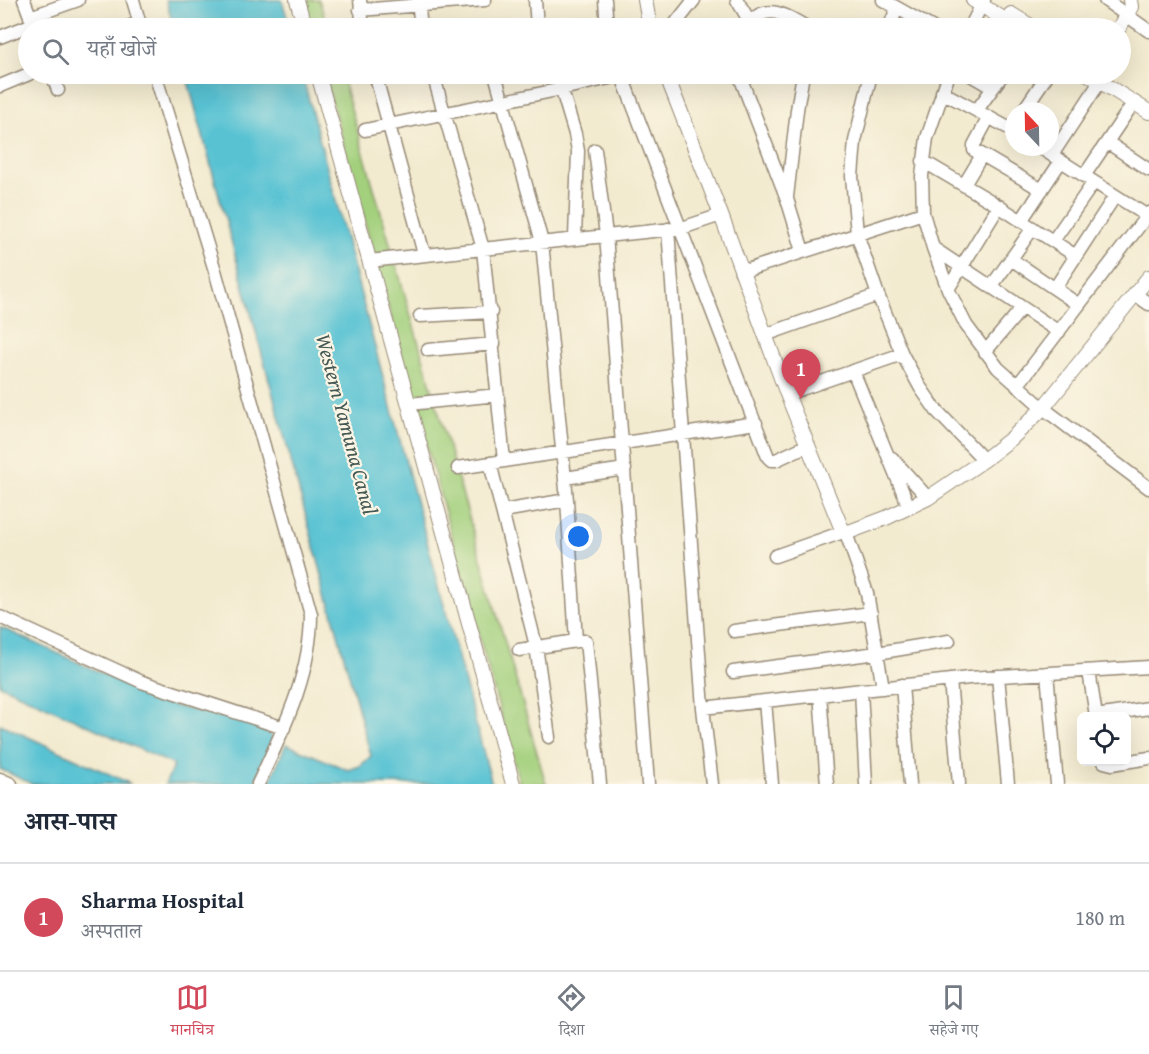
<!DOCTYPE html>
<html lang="hi">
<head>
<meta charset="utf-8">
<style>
	:root { --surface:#fff; --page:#f2f2f3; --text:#1f2937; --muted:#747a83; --line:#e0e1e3; --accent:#d1495b }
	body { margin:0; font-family:"Gentium Book Plus","Noto Serif Devanagari",serif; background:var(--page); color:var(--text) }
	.controls { position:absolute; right:18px; bottom:18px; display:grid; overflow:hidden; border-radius:9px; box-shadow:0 6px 24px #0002 }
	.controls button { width:54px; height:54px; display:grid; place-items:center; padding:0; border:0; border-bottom:2px solid var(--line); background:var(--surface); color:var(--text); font:30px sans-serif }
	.compass { position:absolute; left:1005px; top:102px; width:54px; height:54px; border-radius:50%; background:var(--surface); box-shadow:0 6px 24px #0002; rotate:338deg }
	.you { position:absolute; left:579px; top:537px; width:21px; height:21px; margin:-15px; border:4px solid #fff; border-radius:50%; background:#1a73e8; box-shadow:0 0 0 9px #1a73e833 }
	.badge { display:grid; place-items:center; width:39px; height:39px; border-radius:50%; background:var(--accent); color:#fff; font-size:20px; font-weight:700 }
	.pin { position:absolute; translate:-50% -50px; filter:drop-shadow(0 2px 3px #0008) }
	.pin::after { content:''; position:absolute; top:32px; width:21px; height:18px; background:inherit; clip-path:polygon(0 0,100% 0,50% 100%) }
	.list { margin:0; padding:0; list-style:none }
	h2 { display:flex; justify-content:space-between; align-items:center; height:78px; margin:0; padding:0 24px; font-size:26px }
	h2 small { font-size:20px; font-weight:400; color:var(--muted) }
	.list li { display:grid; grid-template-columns:39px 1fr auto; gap:18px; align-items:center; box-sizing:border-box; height:108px; padding:0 24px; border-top:2px solid var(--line) }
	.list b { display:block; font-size:22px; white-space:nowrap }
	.list p { margin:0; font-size:20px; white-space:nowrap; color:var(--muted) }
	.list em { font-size:20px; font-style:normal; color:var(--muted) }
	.icon { flex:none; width:33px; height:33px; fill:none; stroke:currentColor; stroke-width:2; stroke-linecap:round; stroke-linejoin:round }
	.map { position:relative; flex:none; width:1149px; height:784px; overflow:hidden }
	.search { position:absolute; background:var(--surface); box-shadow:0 6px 24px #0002; left:18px; right:18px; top:18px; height:66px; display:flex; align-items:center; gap:15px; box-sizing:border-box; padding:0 21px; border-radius:33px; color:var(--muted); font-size:22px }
	.sheet { height:186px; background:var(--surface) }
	nav { display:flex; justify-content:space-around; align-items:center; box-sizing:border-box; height:84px; border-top:2px solid var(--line); background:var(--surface); font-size:16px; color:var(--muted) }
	nav a { display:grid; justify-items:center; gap:3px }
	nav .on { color:var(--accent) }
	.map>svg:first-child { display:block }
	.green { fill:#a3d07d; stroke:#6f7d4e; stroke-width:1.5 }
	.water { fill:#58c2d3; stroke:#4a7678; stroke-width:1.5 }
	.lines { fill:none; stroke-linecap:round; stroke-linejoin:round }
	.minor-casing { stroke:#978a77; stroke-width:15 }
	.tertiary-casing { stroke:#978a77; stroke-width:16 }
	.minor { stroke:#fff; stroke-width:12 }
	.tertiary { stroke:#fff; stroke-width:14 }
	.labels { text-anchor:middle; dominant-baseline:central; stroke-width:4.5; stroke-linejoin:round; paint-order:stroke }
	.water-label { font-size:21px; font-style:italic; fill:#445854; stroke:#fcf5e5 }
</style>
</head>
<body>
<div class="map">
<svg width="1149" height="784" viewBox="0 0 1149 784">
	<rect width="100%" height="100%" fill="#fcf5e5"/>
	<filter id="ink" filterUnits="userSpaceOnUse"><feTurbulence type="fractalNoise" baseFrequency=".0167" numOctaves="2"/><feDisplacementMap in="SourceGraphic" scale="12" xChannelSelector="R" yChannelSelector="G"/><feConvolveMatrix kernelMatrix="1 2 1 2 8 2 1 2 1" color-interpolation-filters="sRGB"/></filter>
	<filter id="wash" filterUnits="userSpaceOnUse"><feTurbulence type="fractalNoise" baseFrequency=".008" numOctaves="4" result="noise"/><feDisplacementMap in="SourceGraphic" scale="24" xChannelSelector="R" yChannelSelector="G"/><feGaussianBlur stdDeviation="1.35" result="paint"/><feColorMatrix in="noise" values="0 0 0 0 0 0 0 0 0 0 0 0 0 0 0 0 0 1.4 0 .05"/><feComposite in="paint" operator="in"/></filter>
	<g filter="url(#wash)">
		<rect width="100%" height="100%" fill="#f3ebd0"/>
		<path class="green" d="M303,0H319L328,28H311Z
			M324,74H341L546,784H520Z"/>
		<path class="water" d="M166,0H282L290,28H174Z
			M186,74H302L492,784H269L286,744L348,770L360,766L371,756Z
			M0,627L174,706L244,721L269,733L273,739L254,784H165L174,765L0,685Z
			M0,724L131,784H32L0,769Z"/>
	</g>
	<g filter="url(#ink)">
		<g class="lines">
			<g class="minor-casing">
				<path id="minor" d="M24,0L33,24
					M133,0L141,28
					M360,0L363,28
					M418,0L421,28
					M535,0L537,26L542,28
					M605,0L607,28
					M737,0L750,22
					M883,0L933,28
					M1105,0L1149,31
					M360,10L485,0
					M30,17L78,0
					M125,28L139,23
					M672,28L694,0
					M746,28C764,0 786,15 808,28
					M889,28L897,8
					M970,28L984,0
					M0,37L33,24
					M52,74L58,90
					M155,74L216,274L311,614C311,676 283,730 258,784
					M375,74L424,254
					M433,74L483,249L504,461
					M495,74L542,242L567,500L576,641
					M557,74L575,134L578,151L575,238
					M621,74L768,457L771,460H776L808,445
					M739,74L787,199L803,251
					M871,74L855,141L852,176L857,234L878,295L902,354L920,387L936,410L984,460
					M949,74L927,138L922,176L923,213L933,248L948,289L966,325L998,368L1043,408L1149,488
					M969,74L993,88
					M0,86L29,74
					M942,92L1014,131
					M977,110L1003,74
					M1023,111L1048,74
					M989,117L974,145V150L1042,190
					M365,130L562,89L627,74
					M1107,142L1149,170
					M1039,147L1149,217
					M595,150L606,235L648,784
					M1052,155L1105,74
					M923,161L989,200L1076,256
					M1084,176L1134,102
					M964,185L982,155
					M787,197L797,110L803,74
					M1021,221L1061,161
					M668,229L703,708L712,784
					M1053,241L1094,182
					M933,248L1059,332
					M1011,259L1079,305
					M369,261L682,228L721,215
					M741,272L923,213
					M991,287L1033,228
					M1055,288L1115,196
					M948,289L999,206
					M1136,295L1149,304
					M420,316L491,312
					M765,335L878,295
					M428,350L494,344
					M985,352L1022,308
					M853,371L909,507
					M1017,386L1149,213
					M787,394L902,354
					M409,404L498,395
					M892,458L928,498
					M490,463L536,646L549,737
					M458,468L756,423
					M565,478L625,469
					M503,511L567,500
					M846,533L867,593L883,688
					M775,556L843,532
					M0,617L142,682L284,728
					M734,631L871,613
					M519,650L576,641H586L600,784
					M1089,671L1096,716
					M733,672L877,653L949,641
					M1047,673L1057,784
					M998,676L1008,784
					M950,680L959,784
					M902,685L910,784
					M861,690L866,784
					M820,694L827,784
					M765,701L772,784
					M703,708L969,678L1149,667
					M1096,716L1149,708
					M1104,762L1112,764L1149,758
					M0,779L11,784"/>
			</g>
			<g class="tertiary-casing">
				<path id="tertiary" d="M297,0L305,28
					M645,0L650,28
					M973,0L1018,28
					M1011,14L1034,28
					M1119,28L1131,7L1130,0
					M318,74L513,784
					M666,74L721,215L787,394L841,527L846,533L886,518L928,498L984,460L1012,438L1043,408L1149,277
					M1088,74L1149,112"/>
			</g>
			<use href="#minor" class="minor"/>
			<use href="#tertiary" class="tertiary"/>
		</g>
	</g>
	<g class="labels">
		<g class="water-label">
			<text transform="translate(347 424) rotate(75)">Western Yamuna Canal</text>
		</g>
	</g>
</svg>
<div class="controls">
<button><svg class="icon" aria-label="locate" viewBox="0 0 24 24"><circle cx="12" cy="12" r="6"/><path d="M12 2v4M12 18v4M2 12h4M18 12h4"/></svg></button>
</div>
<svg class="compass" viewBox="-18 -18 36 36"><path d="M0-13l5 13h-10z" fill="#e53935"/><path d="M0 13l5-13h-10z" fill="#747a83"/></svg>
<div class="you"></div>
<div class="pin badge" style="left:801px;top:399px">1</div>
<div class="search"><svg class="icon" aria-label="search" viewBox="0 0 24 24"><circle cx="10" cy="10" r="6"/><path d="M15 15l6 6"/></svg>यहाँ खोजें</div>
</div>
<section class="sheet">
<h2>आस-पास<small></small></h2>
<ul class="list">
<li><span class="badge">1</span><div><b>Sharma Hospital</b><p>अस्पताल</p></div><em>180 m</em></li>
</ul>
</section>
<nav>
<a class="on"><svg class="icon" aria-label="map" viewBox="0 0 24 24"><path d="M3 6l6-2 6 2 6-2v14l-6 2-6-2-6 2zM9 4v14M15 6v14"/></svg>मानचित्र</a>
<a><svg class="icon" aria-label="directions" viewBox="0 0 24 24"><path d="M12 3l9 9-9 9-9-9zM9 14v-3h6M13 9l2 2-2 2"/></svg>दिशा</a>
<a><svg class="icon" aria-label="saved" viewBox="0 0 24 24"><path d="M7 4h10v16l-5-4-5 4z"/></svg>सहेजे गए</a>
</nav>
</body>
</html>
